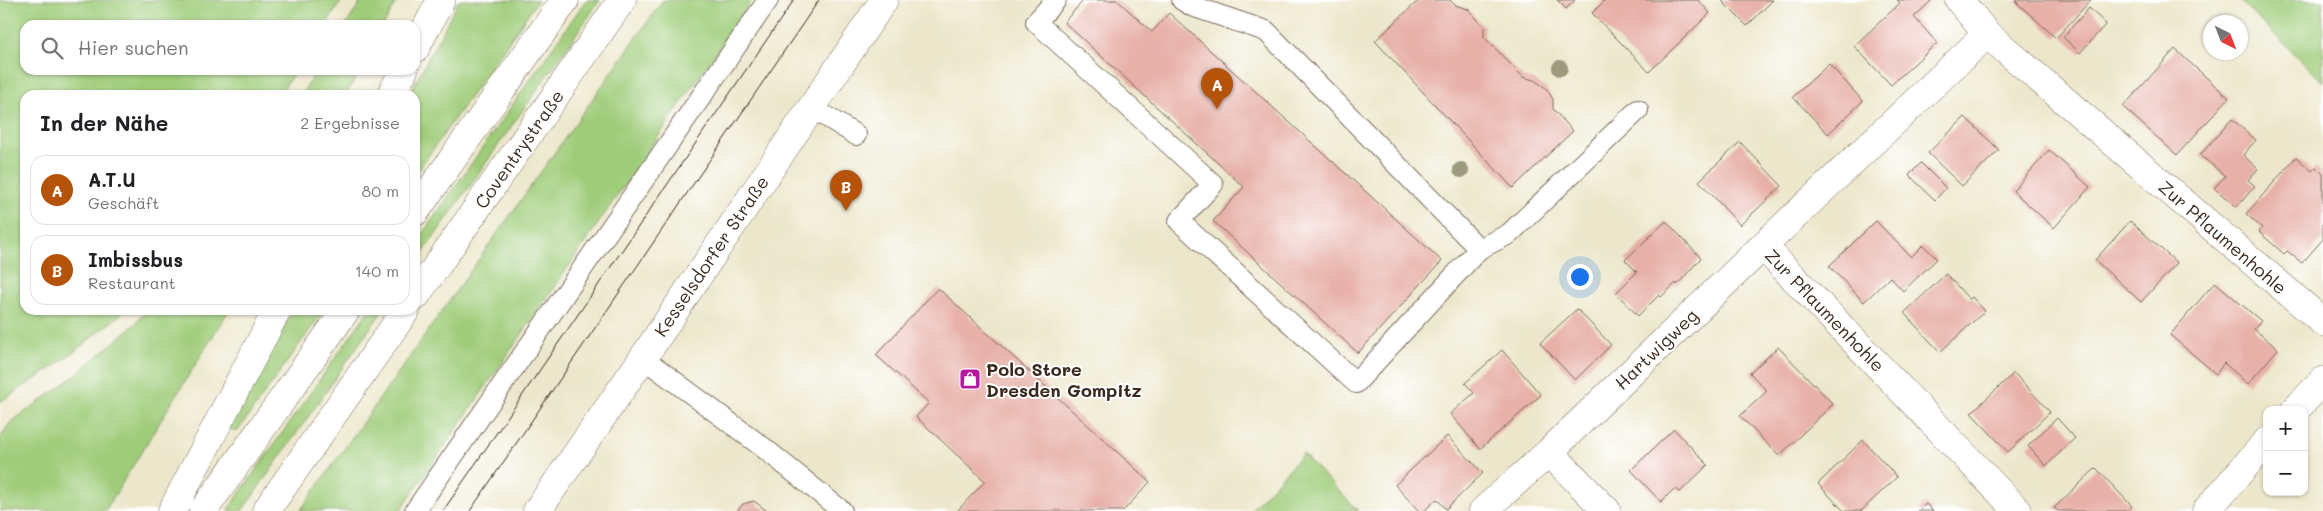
<!DOCTYPE html>
<html lang="de">
<head>
<meta charset="utf-8">
<style>
	:root { --surface:#fff; --page:#f6f6f6; --text:#202124; --muted:#757577; --line:#e0e0e0; --accent:#b45309 }
	body { margin:0; font-family:Mali,sans-serif; background:var(--page); color:var(--text) }
	.controls { position:absolute; right:15px; bottom:15px; display:grid; overflow:hidden; border-radius:10px; box-shadow:0 1px 4px #0004 }
	.controls button { width:45px; height:45px; display:grid; place-items:center; padding:0; border:0; border-bottom:1px solid var(--line); background:var(--surface); color:var(--text); font:25px sans-serif }
	.compass { position:absolute; left:2203px; top:15px; width:45px; height:45px; border-radius:50%; background:var(--surface); box-shadow:0 1px 4px #0004; rotate:138deg }
	.you { position:absolute; left:1579px; top:276px; width:18px; height:18px; margin:-12px; border:4px solid #fff; border-radius:50%; background:#1a73e8; box-shadow:0 0 0 8px #1a73e833 }
	.badge { display:grid; place-items:center; width:32px; height:32px; border-radius:50%; background:var(--accent); color:#fff; font-size:16px; font-weight:700 }
	.pin { position:absolute; translate:-50% -41px; filter:drop-shadow(0 1px 2px #0008) }
	.pin::after { content:''; position:absolute; top:26px; width:18px; height:15px; background:inherit; clip-path:polygon(0 0,100% 0,50% 100%) }
	.list { margin:0; padding:0; list-style:none }
	h2 { display:flex; justify-content:space-between; align-items:center; height:65px; margin:0; padding:0 20px; font-size:21px }
	h2 small { font-size:16px; font-weight:400; color:var(--muted) }
	.list li { display:grid; grid-template-columns:32px 1fr auto; gap:15px; align-items:center; box-sizing:border-box; height:70px; margin:0 10px 10px; padding:0 10px; border:1px solid var(--line); border-radius:15px }
	.list b { display:block; font-size:19px; white-space:nowrap }
	.list p { margin:0; font-size:16px; white-space:nowrap; color:var(--muted) }
	.list em { font-size:16px; font-style:normal; color:var(--muted) }
	.icon { flex:none; width:28px; height:28px; fill:none; stroke:currentColor; stroke-width:2; stroke-linecap:round; stroke-linejoin:round }
	.map { position:relative; flex:none; width:2323px; height:511px; overflow:hidden }
	.search { position:absolute; background:var(--surface); box-shadow:0 1px 4px #0004; left:20px; top:20px; width:400px; height:55px; display:flex; align-items:center; gap:12px; box-sizing:border-box; padding:0 18px; border-radius:15px; color:var(--muted); font-size:19px }
	.panel { position:absolute; background:var(--surface); box-shadow:0 1px 4px #0004; left:20px; top:90px; width:400px; height:225px; border-radius:15px }
	.map>svg:first-child { display:block }
	.green { fill:#9fcc79; stroke:#6d7b4c }
	.building { fill:#e7b0a8 }
	.lines { fill:none; stroke-linecap:round; stroke-linejoin:round }
	.lane-casing { stroke:#796c5b; stroke-width:22 }
	.street-casing { stroke:#796c5b; stroke-width:29 }
	.secondary-casing { stroke:#796c5b; stroke-width:29 }
	.highway-casing { stroke:#796c5b; stroke-width:29 }
	.lane { stroke:#fff; stroke-width:20 }
	.street { stroke:#fff; stroke-width:28 }
	.secondary { stroke:#fff; stroke-width:28 }
	.highway { stroke:#fff; stroke-width:28 }
	.tram { stroke:#3b2a1e; stroke-width:1 }
	.tree { fill:#9b9a7b }
	.labels { text-anchor:middle; dominant-baseline:central; stroke-width:4; stroke-linejoin:round; paint-order:stroke }
	.street-label { font-size:18px; fill:#3b2a1e; stroke:#fff }
	.poi-label { font-size:18px; font-weight:bold; fill:#3b2a1e; stroke:#fff; text-anchor:start }
</style>
</head>
<body>
<div class="map">
<svg width="2323" height="511" viewBox="0 0 2323 511">
	<rect width="100%" height="100%" fill="#fff"/>
	<filter id="ink" filterUnits="userSpaceOnUse"><feTurbulence type="fractalNoise" baseFrequency=".02" numOctaves="2"/><feDisplacementMap in="SourceGraphic" scale="10" xChannelSelector="R" yChannelSelector="G"/><feConvolveMatrix kernelMatrix="1 2 1 2 8 2 1 2 1" color-interpolation-filters="sRGB"/></filter>
	<filter id="wash" filterUnits="userSpaceOnUse"><feTurbulence type="fractalNoise" baseFrequency=".0096" numOctaves="4" result="noise"/><feDisplacementMap in="SourceGraphic" scale="20" xChannelSelector="R" yChannelSelector="G"/><feGaussianBlur stdDeviation="1.12" result="paint"/><feColorMatrix in="noise" values="0 0 0 0 0 0 0 0 0 0 0 0 0 0 0 0 0 1.4 0 .05"/><feComposite in="paint" operator="in"/></filter>
	<g filter="url(#wash)">
		<rect width="100%" height="100%" fill="#ece7cb"/>
		<path class="green" d="M0,0H342L326,25H25V70H296L279,95H25V310H126L61,362L0,402Z
			M362,0H397L384,25H346Z
			M459,0H538L415,175V95H409Z
			M586,0H600L415,264V244Z
			M663,0H752L400,511H300Z
			M2239,0H2323V82Z
			M317,70H360L346,95H301Z
			M147,310H229L105,511H0V438L10,423L72,378L134,325Z
			M293,310H324L237,432L228,428Z
			M369,310H383L242,511H227Z
			M1303,454L1358,511H1250Z"/>
		<g id="blocks">
			<path class="building" d="M1084,0H1117L1152,32L1169,13L1442,261L1358,353L1213,221L1244,187L1064,22Z
				M1419,0H1450L1455,5L1468,9L1484,27V37L1523,77L1534,80L1546,88L1553,99V109L1573,131L1513,188L1375,41Z
				M1557,0H1575L1566,9Z
				M1605,0H1698L1710,13L1649,72L1592,13Z
				M1721,0H1773L1747,26Z
				M1897,0H1932L1914,17L1937,43L1891,85L1854,46L1900,3Z
				M2017,0H2091L2056,38L2016,2Z
				M2089,8L2106,24L2080,53L2063,37Z
				M2175,49L2229,98L2177,155L2123,107Z
				M1829,64L1863,101L1828,134L1793,97Z
				M1965,117L1999,150L1962,186L1928,153Z
				M2232,119L2256,140L2243,155L2258,169L2248,180L2255,186L2237,207L2214,188L2225,176L2200,155Z
				M1740,142L1782,186L1740,225L1699,181Z
				M2049,150L2090,187L2054,228L2013,191Z
				M2296,157L2312,171L2316,167L2323,174V239L2302,263L2287,251L2284,254L2259,232L2262,228L2246,214Z
				M1921,163L1946,188L1935,200L1909,175Z
				M1666,221L1701,258L1677,285L1676,283L1661,297L1659,295L1638,316L1616,293L1637,272L1625,260Z
				M1876,221L1911,257L1923,245L1937,259L1903,291L1890,277L1864,302L1829,266Z
				M2130,221L2177,263L2141,302L2095,260Z
				M1946,274L1969,299L1972,297L1985,311L1940,352L1904,313Z
				M2215,282L2261,321L2254,329L2278,349L2248,384L2224,363L2216,374L2170,335Z
				M938,288L1150,482L1123,511H957L985,481L916,417L929,403L876,355Z
				M1577,309L1611,345L1575,380L1540,343Z
				M1778,347L1833,404L1779,456L1740,416L1767,391L1750,373Z
				M1502,350L1541,395L1480,449L1450,414L1474,393L1465,383Z
				M2014,373L2050,412L2008,452L1971,413Z
				M2057,418L2075,438L2046,466L2028,446Z
				M1674,429L1708,465L1680,492L1675,488L1661,502L1631,470Z
				M1447,436L1483,473L1446,509L1437,499L1424,511H1419L1395,485Z
				M1863,440L1897,477L1861,511H1844L1818,484Z
				M2096,468L2132,506L2127,511H2058L2054,508Z
				M754,501L767,511H737L743,504Z
				M1926,504L1933,511H1918Z"/>
		</g>
	</g>
	<g filter="url(#ink)">
		<use href="#blocks" fill-opacity="0" stroke="#796c5b" stroke-width="1"/>
		<g class="lines">
			<g class="lane-casing">
				<path id="lane" d="M1056,0L1036,22L1213,184L1179,221L1356,383L1479,249
					M1182,0L1192,6L1266,31L1479,249L1509,234L1638,110
					M811,107L856,135
					M643,358L764,448L842,511
					M415,511L768,0"/>
			</g>
			<g class="street-casing">
				<path id="street" d="M1959,0L1987,34
					M2295,410L2323,381
					M1483,511L1549,452
					M1607,511L1549,452L1763,246
					M2018,511L1763,246L1987,34L2323,322
					M2206,511L2267,441"/>
			</g>
			<g class="secondary-casing">
				<path id="secondary" d="M537,511L643,358L884,0"/>
			</g>
			<g class="highway-casing">
				<path id="highway" d="M415,49L441,0
					M391,95L404,70
					M415,212L565,0
					M415,297L622,0
					M172,511L277,310
					M203,511L346,310
					M266,511L406,310"/>
			</g>
			<use href="#lane" class="lane"/>
			<use href="#street" class="street"/>
			<use href="#secondary" class="secondary"/>
			<use href="#highway" class="highway"/>
			<path class="tram" d="M443,511L794,0
				M470,511L819,0"/>
		</g>
		<g class="tree">
			<circle cx="1560" cy="68" r="8"/>
			<circle cx="1461" cy="170" r="8"/>
		</g>
	</g>
	<defs>
		<g id="shop-square" transform="scale(1.125)"><rect x="-9" y="-9" width="18" height="18" rx="4" fill="#b5179e" stroke="#fff"/><path d="M-5-2.5h2.3a2.7 3.5 0 0 1 5.4 0H5L5.5 6h-11ZM-1.5-2.5h3a1.5 2.3 0 0 0-3 0Z" fill="#fff"/></g>
	</defs>
	<g fill-rule="evenodd">
		<use href="#shop-square" x="970" y="379"/>
	</g>
	<g class="labels">
		<g class="street-label">
			<text transform="translate(519 149) rotate(-55)">Coventrystraße</text>
			<text transform="translate(2223 237) rotate(41)">Zur Pflaumenhohle</text>
			<text transform="translate(711 256) rotate(-56)">Kesselsdorfer Straße</text>
			<text transform="translate(1825 310) rotate(46)">Zur Pflaumenhohle</text>
			<text transform="translate(1656 349) rotate(-44)">Hartwigweg</text>
		</g>
		<g class="poi-label">
			<text x="986" y="369">Polo Store<tspan x="986" dy="21">Dresden Gompitz</tspan></text>
		</g>
	</g>
</svg>
<div class="controls">
<button>+</button>
<button>−</button>
</div>
<svg class="compass" viewBox="-18 -18 36 36"><path d="M0-13l5 13h-10z" fill="#e53935"/><path d="M0 13l5-13h-10z" fill="#757577"/></svg>
<div class="you"></div>
<div class="pin badge" style="left:1217px;top:109px">A</div>
<div class="pin badge" style="left:846px;top:211px">B</div>
<div class="search"><svg class="icon" aria-label="search" viewBox="0 0 24 24"><circle cx="10" cy="10" r="6"/><path d="M15 15l6 6"/></svg>Hier suchen</div>
<section class="panel">
<h2>In der Nähe<small>2 Ergebnisse</small></h2>
<ul class="list">
<li><span class="badge">A</span><div><b>A.T.U</b><p>Geschäft</p></div><em>80 m</em></li>
<li><span class="badge">B</span><div><b>Imbissbus</b><p>Restaurant</p></div><em>140 m</em></li>
</ul>
</section>
</div>
</body>
</html>
